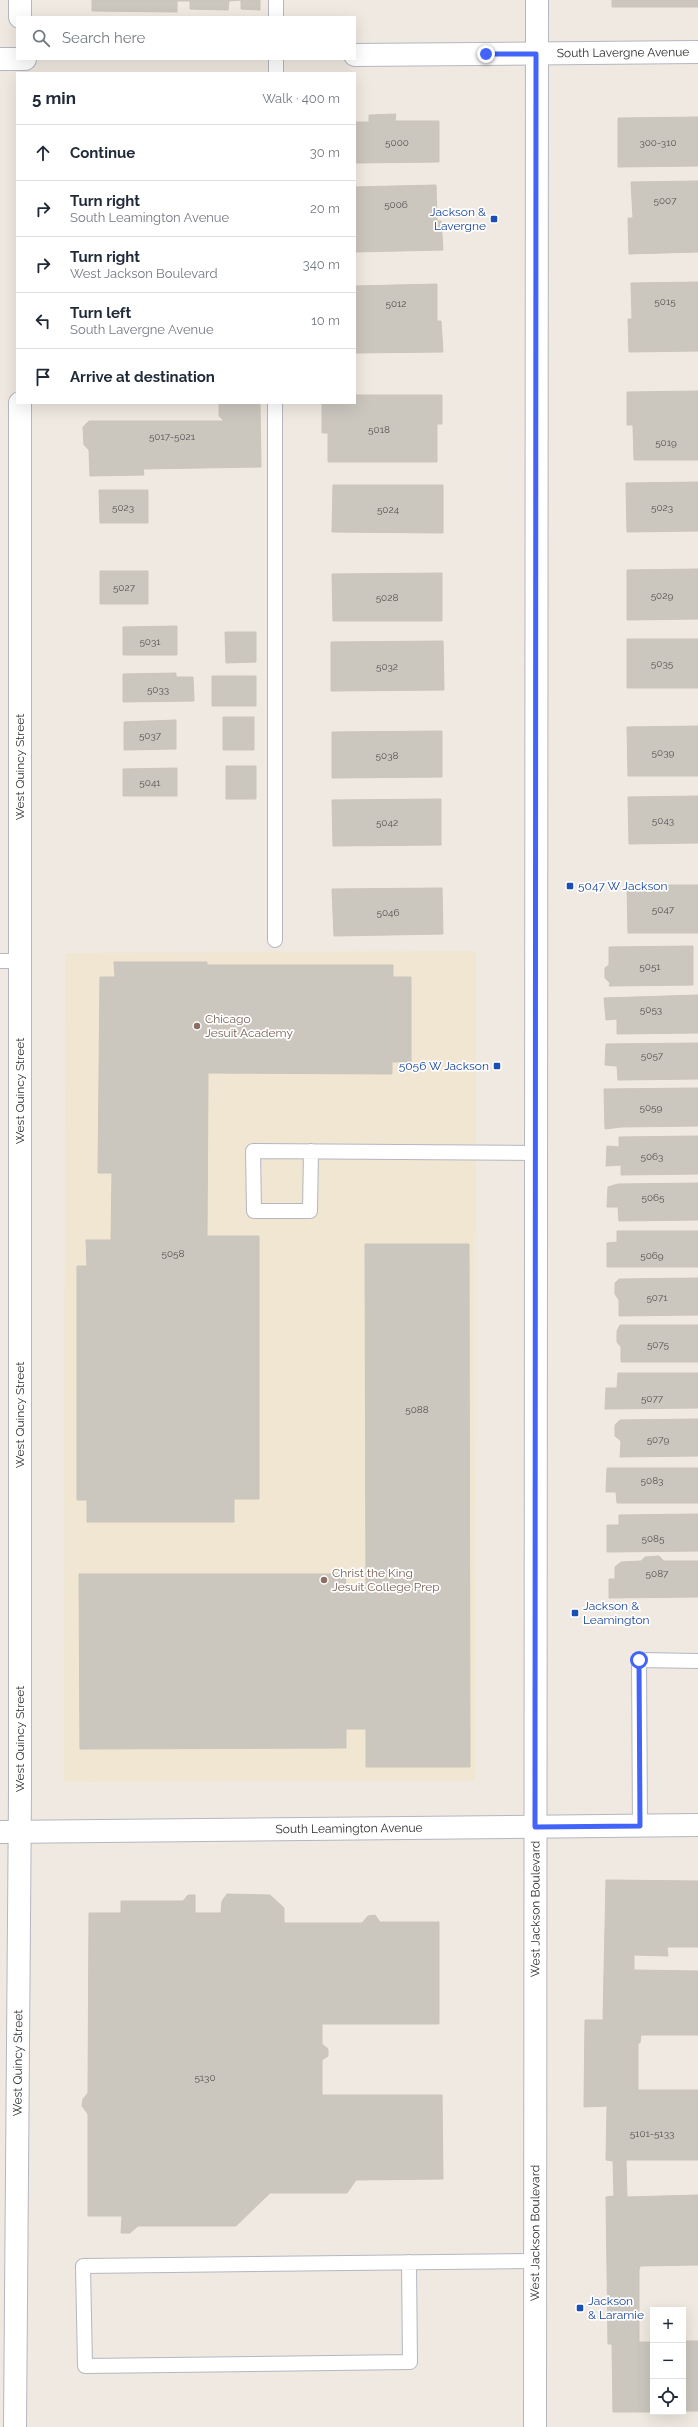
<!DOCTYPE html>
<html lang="en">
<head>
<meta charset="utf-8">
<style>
	:root { --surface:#fff; --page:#f6f6f7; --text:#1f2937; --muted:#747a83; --line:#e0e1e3 }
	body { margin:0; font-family:Raleway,sans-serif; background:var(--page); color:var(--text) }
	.controls { position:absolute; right:12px; bottom:12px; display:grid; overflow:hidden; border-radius:0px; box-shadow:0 4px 16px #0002 }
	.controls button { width:36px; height:36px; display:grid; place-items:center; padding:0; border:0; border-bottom:1px solid var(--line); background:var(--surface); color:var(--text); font:20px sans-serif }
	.stop { position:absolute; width:12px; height:12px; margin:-9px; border:3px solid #4264fb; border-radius:50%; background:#fff }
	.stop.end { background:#4264fb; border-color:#fff; box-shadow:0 1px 4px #0008 }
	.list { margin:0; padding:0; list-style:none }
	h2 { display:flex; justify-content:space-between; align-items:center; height:52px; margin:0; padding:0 16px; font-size:17px }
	h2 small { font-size:13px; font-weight:400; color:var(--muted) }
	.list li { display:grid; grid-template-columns:26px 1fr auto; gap:12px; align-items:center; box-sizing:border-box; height:56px; padding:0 16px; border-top:1px solid var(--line) }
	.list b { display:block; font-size:15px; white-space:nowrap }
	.list p { margin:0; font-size:13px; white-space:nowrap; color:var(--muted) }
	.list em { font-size:13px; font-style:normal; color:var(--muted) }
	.icon { flex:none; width:22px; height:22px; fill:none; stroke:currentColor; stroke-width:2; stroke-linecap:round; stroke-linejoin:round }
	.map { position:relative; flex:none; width:698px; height:2427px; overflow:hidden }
	.search { position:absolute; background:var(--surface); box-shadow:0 4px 16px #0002; left:16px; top:16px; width:340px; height:44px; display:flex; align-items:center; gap:10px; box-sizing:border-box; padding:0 14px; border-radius:0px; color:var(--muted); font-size:15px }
	.panel { position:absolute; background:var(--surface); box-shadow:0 4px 16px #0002; left:16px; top:72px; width:340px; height:332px; border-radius:0px }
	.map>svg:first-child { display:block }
	.education { fill:#f0e6d1 }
	.building { fill:#cbc7bf; stroke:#cbc5ba }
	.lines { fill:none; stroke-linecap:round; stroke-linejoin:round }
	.service-casing { stroke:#b4b7c1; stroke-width:16 }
	.minor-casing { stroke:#b4b7c1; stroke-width:24 }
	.tertiary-casing { stroke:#b4b7c1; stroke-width:24 }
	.service { stroke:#fff; stroke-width:14 }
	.minor { stroke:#fff; stroke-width:22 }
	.tertiary { stroke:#fff; stroke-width:22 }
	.route { stroke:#4264fb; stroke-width:5 }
	.transit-dot { fill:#1a4fb4; stroke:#fff; stroke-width:1.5 }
	.education-dot { fill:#8d6e63; stroke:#fff; stroke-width:1.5 }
	.labels { text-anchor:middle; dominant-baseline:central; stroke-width:3.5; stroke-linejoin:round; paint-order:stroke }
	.number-label { font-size:10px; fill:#555452 }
	.street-label { font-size:12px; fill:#2e2e2e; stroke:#fff }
	.transit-label { font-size:12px; fill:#164399; stroke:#fff; text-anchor:start }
	.education-label { font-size:12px; fill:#785e54; stroke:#fff; text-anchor:start }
</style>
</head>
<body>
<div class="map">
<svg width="698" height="2427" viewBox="0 0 698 2427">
	<rect width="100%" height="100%" fill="#efe9e1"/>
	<path class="education" d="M476,951L475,1781L64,1782L65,953Z"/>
	<path class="building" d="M92,0H260V10L241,9V0L229,1L228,10L190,9V1H177V12L92,11Z
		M612,0H698V7H612Z
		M396,114L395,121H439V162L355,163V122H369V115Z
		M698,117V166L618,167V118Z
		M698,181V252L629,254L628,218H633L631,182Z
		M436,185L437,221H441L443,250L355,252V187Z
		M698,282V351L629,352L628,319H632L631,283Z
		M437,284V321H441L443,352L355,353V286Z
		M698,391V460H634L633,425H627V392Z
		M355,395H442V424H437V462H328V433H322V403H355Z
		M219,403H260L261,467L143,469L144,475L90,476L89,450L84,445L83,427L89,421H224L219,416Z
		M698,482V531L627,532L626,483Z
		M333,485H443V533L332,532Z
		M99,490H148V523H100Z
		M698,569V619L627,620V570Z
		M100,571H148V604H100Z
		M442,573V621H333L332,574Z
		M177,626V655H123V627Z
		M225,632H256V662L226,663Z
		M627,639H698V688H627Z
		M443,641L444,690L331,691V642Z
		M176,673V677H193L194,701L123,702V674Z
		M212,676H256V706H212Z
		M223,717H254V750H223Z
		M176,720V749L124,750V722Z
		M698,726V776H628L627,727Z
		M442,731V777L332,778V732Z
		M226,766H256V799H226Z
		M177,768V796H123V769Z
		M698,796V843L629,844L628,797Z
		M441,799V845L333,846L332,800Z
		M627,885H698V933H628Z
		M442,888L443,934L334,936L332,889Z
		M693,946V985L609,986L610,983L605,978V968L609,965V947Z
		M114,962H207V965H393V977H411V1062H392V1074L208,1073L207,1236H259V1499H234V1522H87V1500H77V1266H87L86,1240H111L112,1173H98L100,977H115Z
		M698,995V1033L617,1034V1019L606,1020L604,998Z
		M698,1043V1079L618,1080L617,1066L605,1065L606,1044Z
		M698,1088V1126L621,1127L605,1129L604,1089Z
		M698,1136V1174L621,1175V1165L606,1166L607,1146L619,1147V1137Z
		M698,1183V1220L619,1221L618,1207H607L608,1187L618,1184Z
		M617,1231H698V1267H607V1243L617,1242Z
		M365,1244H469L470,1767H366V1729H346V1748L80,1749L79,1574H346L345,1588H366Z
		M698,1278V1315L619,1316V1300L615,1294V1283L619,1279Z
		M620,1325H698V1362H621V1347L617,1342V1331Z
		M618,1373H698V1408L605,1409L606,1388H617Z
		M698,1419V1456L620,1457L621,1441L615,1436V1425L620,1420Z
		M607,1468H698V1503H617L616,1492H606Z
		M698,1514V1551L607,1552V1525H619V1515Z
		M659,1556L664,1561H698V1597L609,1598V1579H615V1567L621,1562L641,1561L645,1557Z
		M606,1880L698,1881V1947H667L668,1956L634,1955V1970L698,1971V2035H641L640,2043H638V2090H698V2160H626L627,2197L698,2195V2265L640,2266L639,2270V2342H653V2412H613L612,2344H608L606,2197L614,2196L613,2161L606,2160L607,2106L584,2107L585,2020H603Z
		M227,1894L270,1895L284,1908V1923H362L368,1916L375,1915L380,1922H439V2024H322V2044L328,2049V2056L322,2060V2095H442L443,2179L356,2180L347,2193H270L236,2226H138L130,2233H121L122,2216H88V2114L82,2106L83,2099L88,2093L89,1913H121V1901H183L188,1895H195V1913H221L222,1901Z
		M683,2341H698V2411H683Z"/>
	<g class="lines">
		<g class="service-casing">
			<path id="service" d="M276,17V0
				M276,73V59
				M275,940V403
				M0,961H20
				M311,1151L310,1211H254L253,1151L536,1153
				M640,1826L639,1660L698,1661
				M409,2262L410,2362L85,2366L83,2266L535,2261"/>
		</g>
		<g class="minor-casing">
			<g id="minor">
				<path d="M20,0V17"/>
				<path id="s1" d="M355,55L698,52"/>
				<path d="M0,59H25"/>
				<path id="s2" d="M0,1832L698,1825"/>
				<path id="s3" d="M15,2427L20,1791V403"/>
			</g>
		</g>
		<g class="tertiary-casing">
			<g id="tertiary">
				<path id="s4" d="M535,2427L537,0"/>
			</g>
		</g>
		<use href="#service" class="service"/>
		<use href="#minor" class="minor"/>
		<use href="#tertiary" class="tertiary"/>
	</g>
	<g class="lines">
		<path class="route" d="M486,54H536L535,1827L640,1826L639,1660"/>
	</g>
	<g class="transit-dot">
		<rect x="490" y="215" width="8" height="8" rx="2"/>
		<rect x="566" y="882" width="8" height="8" rx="2"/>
		<rect x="493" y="1062" width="8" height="8" rx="2"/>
		<rect x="571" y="1609" width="8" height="8" rx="2"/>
		<rect x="576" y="2304" width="8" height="8" rx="2"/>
	</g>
	<g class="education-dot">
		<circle cx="197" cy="1026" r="4"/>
		<circle cx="324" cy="1580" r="4"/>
	</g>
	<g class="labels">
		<g class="number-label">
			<text x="397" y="142">5000</text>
			<text x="658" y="142">300-310</text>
			<text x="665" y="200">5007</text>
			<text x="396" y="204">5006</text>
			<text x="665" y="301">5015</text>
			<text x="396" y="303">5012</text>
			<text x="379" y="429">5018</text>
			<text x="172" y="436">5017-5021</text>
			<text x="666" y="442">5019</text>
			<text x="123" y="507">5023</text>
			<text x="662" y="507">5023</text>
			<text x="388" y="509">5024</text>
			<text x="124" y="587">5027</text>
			<text x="662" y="595">5029</text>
			<text x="387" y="597">5028</text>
			<text x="150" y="641">5031</text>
			<text x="662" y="663">5035</text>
			<text x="387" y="666">5032</text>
			<text x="158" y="689">5033</text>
			<text x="150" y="735">5037</text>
			<text x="663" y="752">5039</text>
			<text x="387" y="755">5038</text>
			<text x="150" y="782">5041</text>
			<text x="663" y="820">5043</text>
			<text x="387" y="822">5042</text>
			<text x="663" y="909">5047</text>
			<text x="388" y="912">5046</text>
			<text x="650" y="966">5051</text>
			<text x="651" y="1009">5053</text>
			<text x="652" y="1055">5057</text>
			<text x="651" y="1107">5059</text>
			<text x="652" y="1156">5063</text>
			<text x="653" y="1197">5065</text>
			<text x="173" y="1253">5058</text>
			<text x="652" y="1255">5069</text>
			<text x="657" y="1297">5071</text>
			<text x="658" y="1344">5075</text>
			<text x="652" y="1398">5077</text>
			<text x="417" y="1409">5088</text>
			<text x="658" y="1439">5079</text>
			<text x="652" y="1480">5083</text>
			<text x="653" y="1538">5085</text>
			<text x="657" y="1573">5087</text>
			<text x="205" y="2077">5130</text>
			<text x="652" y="2133">5101-5133</text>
		</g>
		<g class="street-label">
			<text stroke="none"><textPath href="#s1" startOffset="268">South Lavergne Avenue</textPath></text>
			<text transform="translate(20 767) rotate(-90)">West Quincy Street</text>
			<text transform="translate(20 1091) rotate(-90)">West Quincy Street</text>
			<text transform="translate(20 1415) rotate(-90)">West Quincy Street</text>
			<text stroke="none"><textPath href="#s3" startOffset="688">West Quincy Street</textPath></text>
			<text stroke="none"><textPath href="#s2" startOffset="349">South Leamington Avenue</textPath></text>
			<text stroke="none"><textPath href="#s4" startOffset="518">West Jackson Boulevard</textPath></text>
			<text stroke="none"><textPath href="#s3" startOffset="364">West Quincy Street</textPath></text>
			<text stroke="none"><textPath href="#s4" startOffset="194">West Jackson Boulevard</textPath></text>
		</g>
		<g class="transit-label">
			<text x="486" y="212" text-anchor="end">Jackson &amp;<tspan x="486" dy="14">Lavergne</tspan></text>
			<text x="578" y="886">5047 W Jackson</text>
			<text x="489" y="1066" text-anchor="end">5056 W Jackson</text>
			<text x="583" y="1606">Jackson &amp;<tspan x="583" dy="14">Leamington</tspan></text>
			<text x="588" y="2301">Jackson<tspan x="588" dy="14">&amp; Laramie</tspan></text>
		</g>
		<g class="education-label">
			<text x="205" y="1019">Chicago<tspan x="205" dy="14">Jesuit Academy</tspan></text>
			<text x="332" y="1573">Christ the King<tspan x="332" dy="14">Jesuit College Prep</tspan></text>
		</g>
	</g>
</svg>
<div class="controls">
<button>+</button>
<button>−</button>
<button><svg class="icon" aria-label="locate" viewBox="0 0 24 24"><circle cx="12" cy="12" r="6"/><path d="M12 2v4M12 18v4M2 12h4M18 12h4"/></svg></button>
</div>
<div class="stop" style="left:639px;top:1660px"></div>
<div class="stop end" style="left:486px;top:54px"></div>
<div class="search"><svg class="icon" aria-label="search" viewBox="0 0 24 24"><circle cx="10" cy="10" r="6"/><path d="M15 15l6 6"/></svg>Search here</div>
<section class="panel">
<h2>5 min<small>Walk · 400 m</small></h2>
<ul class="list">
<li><svg class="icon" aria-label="ahead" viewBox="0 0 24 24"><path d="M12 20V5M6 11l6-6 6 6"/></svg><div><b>Continue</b></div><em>30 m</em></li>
<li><svg class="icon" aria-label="right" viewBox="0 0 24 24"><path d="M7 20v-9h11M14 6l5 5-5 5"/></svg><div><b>Turn right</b><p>South Leamington Avenue</p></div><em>20 m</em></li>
<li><svg class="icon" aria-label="right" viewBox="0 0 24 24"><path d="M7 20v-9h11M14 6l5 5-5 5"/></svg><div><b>Turn right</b><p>West Jackson Boulevard</p></div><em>340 m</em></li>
<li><svg class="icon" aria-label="left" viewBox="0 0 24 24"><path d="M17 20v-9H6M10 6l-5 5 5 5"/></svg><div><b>Turn left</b><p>South Lavergne Avenue</p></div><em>10 m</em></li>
<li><svg class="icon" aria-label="arrive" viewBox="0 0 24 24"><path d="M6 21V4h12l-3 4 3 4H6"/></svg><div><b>Arrive at destination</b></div></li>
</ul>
</section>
</div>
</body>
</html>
